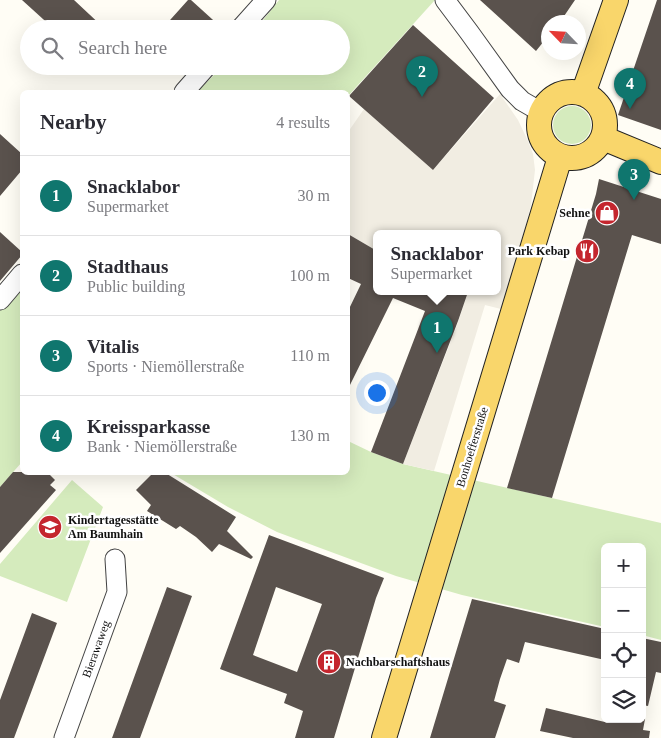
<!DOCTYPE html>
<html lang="en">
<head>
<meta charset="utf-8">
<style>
	:root { --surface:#fff; --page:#f7f7f7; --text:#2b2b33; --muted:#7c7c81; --line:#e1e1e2; --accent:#0f766e }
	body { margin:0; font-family:"Times New Roman",serif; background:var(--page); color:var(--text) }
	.controls { position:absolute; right:15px; bottom:15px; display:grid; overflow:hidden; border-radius:8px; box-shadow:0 5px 20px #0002 }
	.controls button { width:45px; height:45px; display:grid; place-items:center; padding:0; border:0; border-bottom:1px solid var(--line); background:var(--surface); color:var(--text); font:25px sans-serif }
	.compass { position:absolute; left:541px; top:15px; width:45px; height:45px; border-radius:50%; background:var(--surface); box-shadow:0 5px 20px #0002; rotate:295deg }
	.you { position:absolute; left:376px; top:392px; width:18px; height:18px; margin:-12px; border:4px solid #fff; border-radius:50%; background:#1a73e8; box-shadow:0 0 0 8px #1a73e833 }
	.badge { display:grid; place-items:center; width:32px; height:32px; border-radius:50%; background:var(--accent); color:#fff; font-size:16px; font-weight:700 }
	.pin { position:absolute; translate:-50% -41px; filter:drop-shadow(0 1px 2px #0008) }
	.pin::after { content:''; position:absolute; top:26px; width:18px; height:15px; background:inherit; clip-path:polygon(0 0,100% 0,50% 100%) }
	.popup { position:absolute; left:373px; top:230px; width:128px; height:65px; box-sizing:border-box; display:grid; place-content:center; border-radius:8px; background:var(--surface); filter:drop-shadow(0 1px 4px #0005); font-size:16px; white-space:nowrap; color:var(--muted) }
	.popup b { font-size:19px; color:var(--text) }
	.popup::after { content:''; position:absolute; left:50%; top:100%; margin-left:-10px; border:10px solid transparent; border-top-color:var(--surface) }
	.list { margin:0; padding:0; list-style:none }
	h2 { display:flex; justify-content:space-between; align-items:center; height:65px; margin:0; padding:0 20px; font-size:21px }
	h2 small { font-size:16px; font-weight:400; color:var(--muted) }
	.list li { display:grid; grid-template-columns:32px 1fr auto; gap:15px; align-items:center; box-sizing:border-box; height:80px; padding:0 20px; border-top:1px solid var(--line) }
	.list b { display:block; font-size:19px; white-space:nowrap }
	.list p { margin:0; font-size:16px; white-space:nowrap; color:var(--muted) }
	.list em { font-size:16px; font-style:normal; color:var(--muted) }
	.icon { flex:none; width:28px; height:28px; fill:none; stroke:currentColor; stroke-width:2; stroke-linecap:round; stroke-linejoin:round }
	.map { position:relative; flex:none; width:661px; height:738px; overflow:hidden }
	.search { position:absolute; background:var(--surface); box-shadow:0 5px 20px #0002; left:20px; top:20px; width:330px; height:55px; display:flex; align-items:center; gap:12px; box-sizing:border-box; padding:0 18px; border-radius:28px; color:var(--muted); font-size:19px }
	.panel { position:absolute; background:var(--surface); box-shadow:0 5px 20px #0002; left:20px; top:90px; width:330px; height:385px; border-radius:8px }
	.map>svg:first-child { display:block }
	.green { fill:#d5ebbd }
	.plaza { fill:#f1ede2 }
	.building { fill:#5a524d; fill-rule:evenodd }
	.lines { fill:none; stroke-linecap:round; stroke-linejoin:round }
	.minor-casing { stroke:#444; stroke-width:21 }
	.major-casing { stroke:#222; stroke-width:26 }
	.minor { stroke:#fff; stroke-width:19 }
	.major { stroke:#f9d66b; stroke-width:24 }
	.labels { text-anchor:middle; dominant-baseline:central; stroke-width:5; stroke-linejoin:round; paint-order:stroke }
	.poi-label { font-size:12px; font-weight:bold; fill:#111; stroke:#fff; text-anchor:end }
	.street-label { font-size:12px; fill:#111; stroke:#fff }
</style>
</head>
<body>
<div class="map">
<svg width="661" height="738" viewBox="0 0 661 738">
	<rect width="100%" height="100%" fill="#fffdf5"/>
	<path class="green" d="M279,0H435L348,96V92H197L223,66H341V29H256Z
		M553 125a19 19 0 1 1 38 0a19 19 0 1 1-38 0Z
		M22,281V462L0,487V307Z
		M348,441L371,452L403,464L661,523V640L642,635V547H605V627L462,595L396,576L277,532L228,507L171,473L348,472Z
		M72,480L103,507L67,602L0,576V564Z"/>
	<path class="plaza" d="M500,94L518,120L528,141L533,154L535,170L531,205L505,310L485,305L434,471L403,464L456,328L468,292H497V234H377V251L348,234V132L364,109L433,170Z"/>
	<path class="building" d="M22,0H74L105,29H54Z
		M188,0H191L223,29H162Z
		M480,0H575L560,22H548V36L536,51Z
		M657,0H661V130L618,115Z
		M413,25L494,98L433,170L349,96Z
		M0,134L22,154V170L0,196Z
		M599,179L661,199V244L632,235L552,498L507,488L596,194Z
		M0,232L22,252V255L0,281Z
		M348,234L377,251V292H468L458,321L403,464L371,452L425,311L393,298L348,389V311L361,284L348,278Z
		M13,472H47L55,480L50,485L56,490L0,553V487Z
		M154,472H164L236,517L227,531L253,557L251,559L219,544L212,552L196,537L180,526L176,529L147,511L151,505L136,490Z
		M269,535L384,578L376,598L334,738H295L303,711L284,703L287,694L220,669ZM276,587L322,604L297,672L253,655Z
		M167,587L192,596L140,738H112Z
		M472,599L605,629V660L525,642L519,663L507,659L500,679L494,701L506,705L495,738H430Z
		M32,613L57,623L14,738H0V700Z
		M642,638L661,642V673L656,672L648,706L642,705Z
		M546,708L609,723L610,719H645L643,730L650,731L649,738H573L540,731Z"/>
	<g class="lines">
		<g class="minor-casing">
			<path id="minor" d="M445,0L469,32L510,89L522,101L541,112
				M240,29L266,0
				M184,92L207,66
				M0,300L22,274
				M64,738L117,592L115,559"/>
		</g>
		<g class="major-casing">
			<path id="major" d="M539 125a33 33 0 1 1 66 0a33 33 0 1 1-66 0Z
				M583,94L616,0
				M603,138L661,162
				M384,738L560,157"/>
		</g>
		<use href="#minor" class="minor"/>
		<use href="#major" class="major"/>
	</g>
	<defs>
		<g id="shop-disc" transform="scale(1.25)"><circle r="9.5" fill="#c4262e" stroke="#fff"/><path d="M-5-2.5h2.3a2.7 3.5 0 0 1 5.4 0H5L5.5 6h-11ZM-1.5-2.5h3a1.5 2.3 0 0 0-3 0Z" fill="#fff"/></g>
		<g id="restaurant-disc" transform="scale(1.25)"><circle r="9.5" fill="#c4262e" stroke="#fff"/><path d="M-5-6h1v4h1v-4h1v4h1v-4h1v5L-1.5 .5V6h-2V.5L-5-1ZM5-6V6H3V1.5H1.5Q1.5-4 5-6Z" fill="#fff"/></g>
		<g id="school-disc" transform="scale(1.25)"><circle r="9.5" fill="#c4262e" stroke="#fff"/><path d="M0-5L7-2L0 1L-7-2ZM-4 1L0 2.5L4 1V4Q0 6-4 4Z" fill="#fff"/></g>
		<g id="building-disc" transform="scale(1.25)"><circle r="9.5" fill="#c4262e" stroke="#fff"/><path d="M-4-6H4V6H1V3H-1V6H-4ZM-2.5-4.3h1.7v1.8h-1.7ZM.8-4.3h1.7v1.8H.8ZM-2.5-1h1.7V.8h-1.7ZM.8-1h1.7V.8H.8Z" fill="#fff"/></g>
	</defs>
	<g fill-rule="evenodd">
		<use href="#shop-disc" x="607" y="213"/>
		<use href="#restaurant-disc" x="587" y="251"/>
		<use href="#school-disc" x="50" y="527"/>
		<use href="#building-disc" x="329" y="662"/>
	</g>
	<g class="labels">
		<g class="poi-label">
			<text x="590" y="213">Sehne</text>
			<text x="570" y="251">Park Kebap</text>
			<text x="68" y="520" text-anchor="start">Kindertagesstätte<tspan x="68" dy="14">Am Baumhain</tspan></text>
			<text x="346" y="662" text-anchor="start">Nachbarschaftshaus</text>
		</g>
		<g class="street-label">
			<text transform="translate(472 447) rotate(-73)">Bonhoefferstraße</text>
			<text transform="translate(96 649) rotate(-70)">Bierawaweg</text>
		</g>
	</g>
</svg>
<div class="controls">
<button>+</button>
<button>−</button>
<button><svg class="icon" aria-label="locate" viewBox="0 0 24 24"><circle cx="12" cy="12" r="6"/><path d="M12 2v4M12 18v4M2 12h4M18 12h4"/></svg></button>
<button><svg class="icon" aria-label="layers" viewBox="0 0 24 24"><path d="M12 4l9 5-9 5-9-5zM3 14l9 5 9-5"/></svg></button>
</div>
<svg class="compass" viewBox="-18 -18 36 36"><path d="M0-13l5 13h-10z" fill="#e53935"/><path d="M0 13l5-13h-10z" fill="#7c7c81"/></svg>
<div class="you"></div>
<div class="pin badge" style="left:437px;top:353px">1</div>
<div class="popup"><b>Snacklabor</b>Supermarket</div>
<div class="pin badge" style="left:422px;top:97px">2</div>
<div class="pin badge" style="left:634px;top:200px">3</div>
<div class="pin badge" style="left:630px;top:109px">4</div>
<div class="search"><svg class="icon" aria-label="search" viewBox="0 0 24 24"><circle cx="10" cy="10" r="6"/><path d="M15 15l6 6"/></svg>Search here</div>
<section class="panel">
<h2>Nearby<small>4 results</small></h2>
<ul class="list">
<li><span class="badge">1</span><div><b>Snacklabor</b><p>Supermarket</p></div><em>30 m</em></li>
<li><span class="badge">2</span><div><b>Stadthaus</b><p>Public building</p></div><em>100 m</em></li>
<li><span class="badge">3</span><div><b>Vitalis</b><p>Sports · Niemöllerstraße</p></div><em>110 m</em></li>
<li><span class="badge">4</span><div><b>Kreissparkasse</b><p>Bank · Niemöllerstraße</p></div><em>130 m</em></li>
</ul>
</section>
</div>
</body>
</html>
